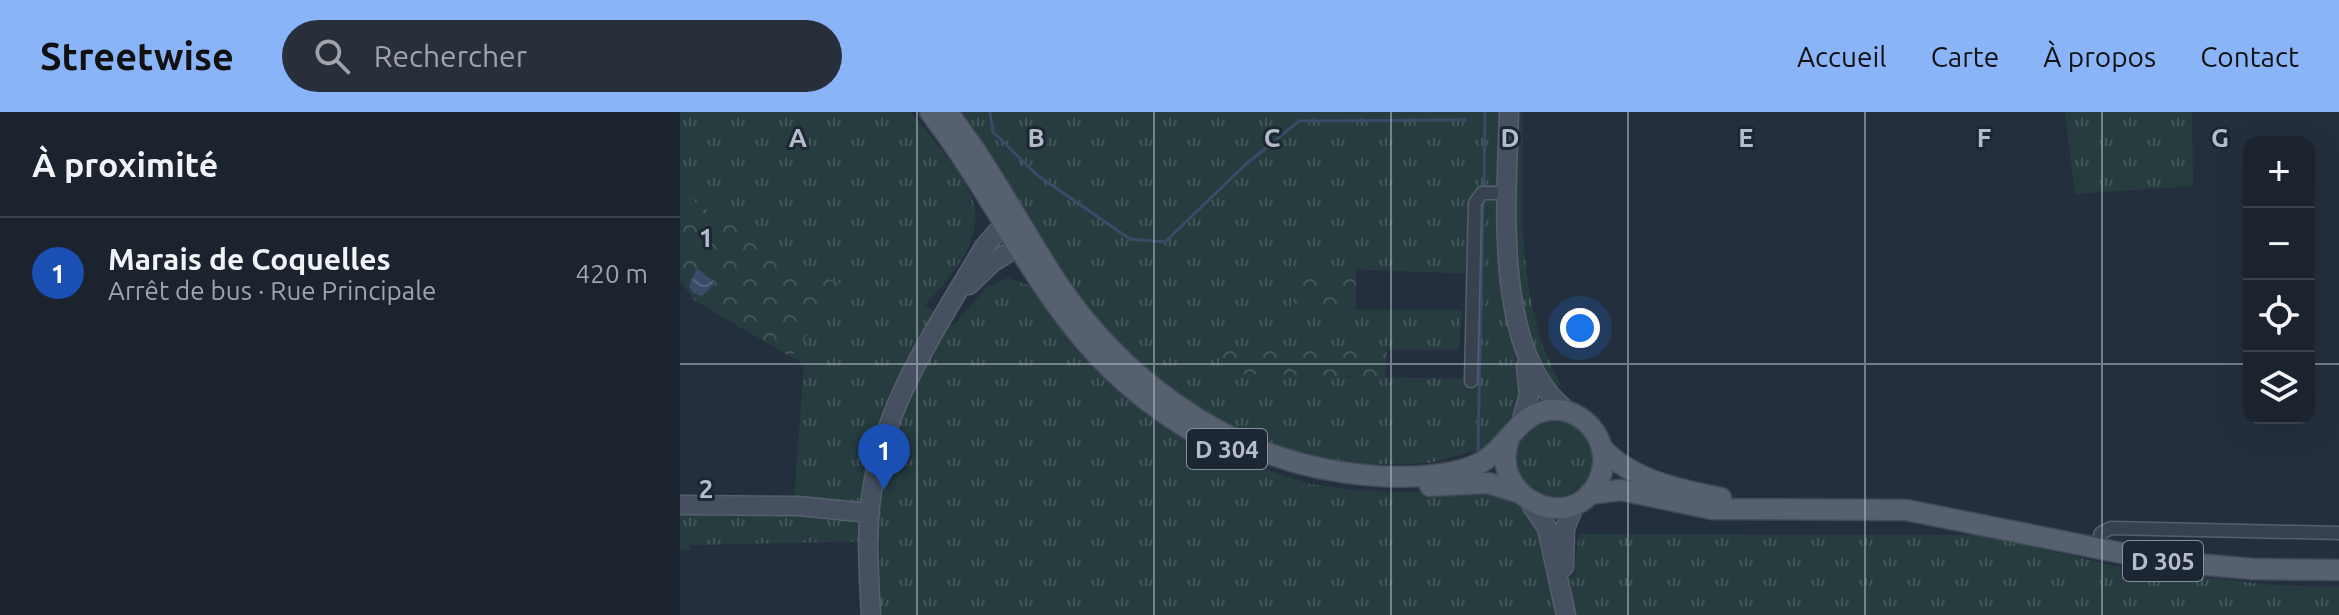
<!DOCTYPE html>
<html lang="fr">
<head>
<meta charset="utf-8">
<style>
	:root { --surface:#1b232e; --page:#282f3a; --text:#f1f3f6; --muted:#a0a4aa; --line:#39404a; --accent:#8ab4f8 }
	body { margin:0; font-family:Ubuntu,sans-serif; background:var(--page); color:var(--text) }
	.controls { position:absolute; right:24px; top:24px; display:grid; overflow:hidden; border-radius:16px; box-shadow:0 8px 32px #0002 }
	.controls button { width:72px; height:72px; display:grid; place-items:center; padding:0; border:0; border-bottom:2px solid var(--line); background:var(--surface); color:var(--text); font:40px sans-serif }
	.you { position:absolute; left:900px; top:216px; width:28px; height:28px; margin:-20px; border:6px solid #fff; border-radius:50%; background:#1a73e8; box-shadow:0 0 0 12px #1a73e833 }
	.badge { display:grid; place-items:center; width:52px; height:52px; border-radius:50%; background:var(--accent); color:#fff; font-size:26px; font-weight:700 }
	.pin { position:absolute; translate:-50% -66px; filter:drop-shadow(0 2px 4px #0008) }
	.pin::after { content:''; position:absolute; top:42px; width:28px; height:24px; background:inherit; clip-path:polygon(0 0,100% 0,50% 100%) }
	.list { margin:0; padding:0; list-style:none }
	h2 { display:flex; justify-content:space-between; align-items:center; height:104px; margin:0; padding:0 32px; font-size:34px }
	h2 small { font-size:26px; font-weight:400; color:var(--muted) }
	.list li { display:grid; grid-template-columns:52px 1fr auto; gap:24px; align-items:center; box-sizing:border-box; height:112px; padding:0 32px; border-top:2px solid var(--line) }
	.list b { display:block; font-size:30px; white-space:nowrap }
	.list p { margin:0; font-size:26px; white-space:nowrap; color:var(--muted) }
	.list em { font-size:26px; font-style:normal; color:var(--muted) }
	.icon { flex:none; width:44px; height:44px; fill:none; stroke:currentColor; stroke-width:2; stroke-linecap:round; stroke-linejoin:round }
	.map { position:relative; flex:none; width:1659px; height:503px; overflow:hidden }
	header { display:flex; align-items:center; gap:48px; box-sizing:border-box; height:112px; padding:0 40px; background:var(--accent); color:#111 }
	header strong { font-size:38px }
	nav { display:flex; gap:44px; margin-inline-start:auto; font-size:28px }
	.search { width:560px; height:72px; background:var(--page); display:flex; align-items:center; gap:20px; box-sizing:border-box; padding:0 28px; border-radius:44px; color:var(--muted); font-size:30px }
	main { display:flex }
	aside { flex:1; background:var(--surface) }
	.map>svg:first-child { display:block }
	.grass { fill:url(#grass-tufts); fill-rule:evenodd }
	.forest { fill:url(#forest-crowns) }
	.water { fill:url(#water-waves) }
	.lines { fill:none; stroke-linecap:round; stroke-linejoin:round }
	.stream { stroke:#394c67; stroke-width:3 }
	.street-casing { stroke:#565f6c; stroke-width:15 }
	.secondary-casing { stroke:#565f6c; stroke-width:21 }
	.primary-casing { stroke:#414a57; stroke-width:23 }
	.street { stroke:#38414e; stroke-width:12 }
	.secondary { stroke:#465061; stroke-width:18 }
	.primary { stroke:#56606e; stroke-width:20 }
	.grid { fill:none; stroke:#b4bcc9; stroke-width:2; stroke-opacity:0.55 }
	.labels { text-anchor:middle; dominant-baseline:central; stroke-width:6; stroke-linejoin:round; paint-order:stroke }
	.shield { fill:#1d2633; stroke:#878f9c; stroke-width:2 }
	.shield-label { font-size:24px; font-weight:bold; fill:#b4bcc9 }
	.grid-label { font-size:26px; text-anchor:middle; font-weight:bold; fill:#b4bcc9; stroke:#1d2633; stroke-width:6; stroke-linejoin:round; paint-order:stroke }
</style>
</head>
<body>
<header>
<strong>Streetwise</strong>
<div class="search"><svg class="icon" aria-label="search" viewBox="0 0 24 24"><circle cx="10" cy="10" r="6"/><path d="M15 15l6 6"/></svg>Rechercher</div>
<nav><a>Accueil</a><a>Carte</a><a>À propos</a><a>Contact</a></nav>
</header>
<main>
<aside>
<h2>À proximité<small></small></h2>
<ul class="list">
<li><span class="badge" style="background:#1a4fb4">1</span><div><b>Marais de Coquelles</b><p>Arrêt de bus · Rue Principale</p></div><em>420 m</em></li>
</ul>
</aside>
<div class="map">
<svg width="1659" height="503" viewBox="0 0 1659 503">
	<defs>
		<pattern id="grass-tufts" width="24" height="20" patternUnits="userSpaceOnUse" patternTransform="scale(2)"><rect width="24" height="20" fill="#263c3f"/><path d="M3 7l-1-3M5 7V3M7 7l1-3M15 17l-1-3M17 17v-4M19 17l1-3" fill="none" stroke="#435659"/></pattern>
		<pattern id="forest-crowns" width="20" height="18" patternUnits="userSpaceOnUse" patternTransform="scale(2)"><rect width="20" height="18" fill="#263c3f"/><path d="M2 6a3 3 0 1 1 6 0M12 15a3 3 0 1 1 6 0" fill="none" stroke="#435659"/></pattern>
		<pattern id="water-waves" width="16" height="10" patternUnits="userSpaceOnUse" patternTransform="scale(2)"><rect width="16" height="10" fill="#394c67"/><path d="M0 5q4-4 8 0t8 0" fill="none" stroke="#53647b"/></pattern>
	</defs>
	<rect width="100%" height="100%" fill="#242f3e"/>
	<path class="grass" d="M0,0H231C298,84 328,104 245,193L274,213L307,175L328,166L351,174L395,237L463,299L525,337L630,372L680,379L823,381L849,399L861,430L869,472L894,464L899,422L1301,423L1435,454L1591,473L1659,475V503H198L200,429L10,433V438L0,437V399L114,388L124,252L111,245L162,173L124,157L0,81Z
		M275,0H843C842,93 835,189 881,273L835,299L806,336L750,351L677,353L640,348L583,332L537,309L502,287L414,208ZM615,155L796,162L794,267L543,262V236L779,238L782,198L613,197Z
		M1385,0H1512L1513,74L1395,82Z
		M836 347a38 38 0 1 1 76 0a38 38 0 1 1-76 0Z"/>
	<path class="forest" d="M0,81L124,157L163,173L111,245L14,188L0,168Z
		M615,155L676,157V197H613Z
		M542,236L707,237L705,265L543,262Z"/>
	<path class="water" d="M17,156L35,171L22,184L13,181L9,174Z"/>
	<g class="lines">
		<path class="stream" d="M310,0L313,20L357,63L450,127L485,130L565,53L619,9L785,8
			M804,78L805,0
			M798,338L803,86"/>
		<g class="street-casing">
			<path id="street" d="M791,269L795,91L802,81H827
				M1415,437L1421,421L1431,416L1659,421"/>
		</g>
		<g class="secondary-casing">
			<path id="secondary" d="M829,0C827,86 811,245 890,301
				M289,173L313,150L348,128
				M841,311L849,283L846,254
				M850,391L867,416L886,503
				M0,393L118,394L190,401
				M884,455L885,416L895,392
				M191,503C189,464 186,424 191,386C203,291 257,216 304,135L316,121L335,108"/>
		</g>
		<g class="primary-casing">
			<path id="primary" d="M250,0C346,126 376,246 526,327
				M267,0C310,54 340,115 378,172C440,264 540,339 650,358C691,366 768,371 805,348C829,333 839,301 870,298C907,295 934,334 919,368C892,427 805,384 830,325
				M922,336C952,368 999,378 1041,386
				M750,374L808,371L837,380
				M909,382L941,378L1032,397L1226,398L1482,449L1573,457L1659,458"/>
		</g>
		<use href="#street" class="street"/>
		<use href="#secondary" class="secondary"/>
		<use href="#primary" class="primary"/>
	</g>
	<path class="grid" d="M237,0V503M474,0V503M711,0V503M948,0V503M1185,0V503M1422,0V503M0,252H1569M1629,252H1659"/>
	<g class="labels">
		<g class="shield">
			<rect x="507" y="317" width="80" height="40" rx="6"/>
			<rect x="1443" y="429" width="80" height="40" rx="6"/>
		</g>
		<g class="shield-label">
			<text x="547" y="337">D 304</text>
			<text x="1483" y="449">D 305</text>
		</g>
	</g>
	<g class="grid-label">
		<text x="118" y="35">A</text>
		<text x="356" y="35">B</text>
		<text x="592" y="35">C</text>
		<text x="830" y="35">D</text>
		<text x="1066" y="35">E</text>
		<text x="1304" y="35">F</text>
		<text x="1540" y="35">G</text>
		<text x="26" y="135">1</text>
		<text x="26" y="386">2</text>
	</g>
</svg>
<div class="controls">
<button>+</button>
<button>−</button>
<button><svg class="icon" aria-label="locate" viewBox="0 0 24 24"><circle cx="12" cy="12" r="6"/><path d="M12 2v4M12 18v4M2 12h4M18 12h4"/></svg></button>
<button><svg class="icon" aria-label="layers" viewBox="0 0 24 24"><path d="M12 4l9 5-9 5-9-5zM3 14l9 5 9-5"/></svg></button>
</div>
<div class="you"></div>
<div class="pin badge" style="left:204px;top:378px;background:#1a4fb4">1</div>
</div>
</main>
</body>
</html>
